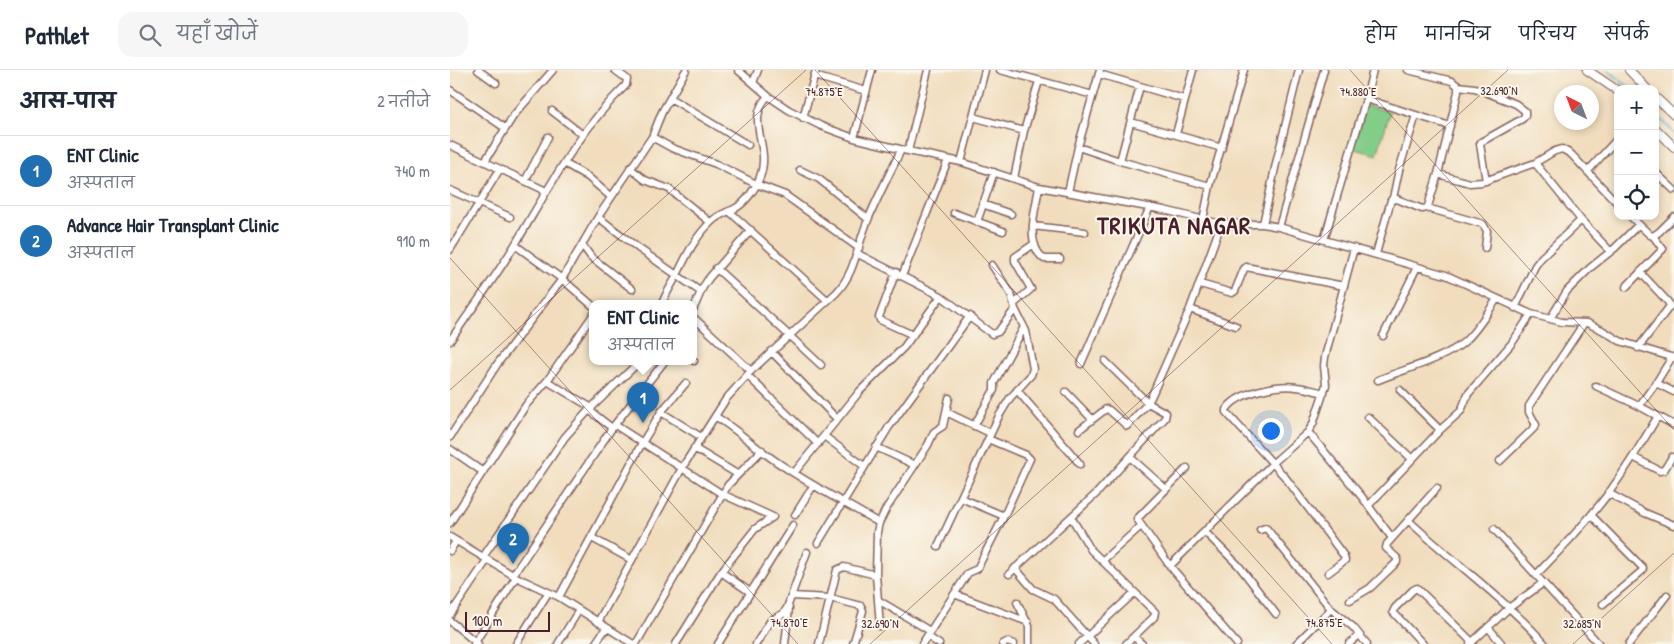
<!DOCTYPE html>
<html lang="hi">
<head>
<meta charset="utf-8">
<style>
	:root { --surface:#fff; --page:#f6f6f7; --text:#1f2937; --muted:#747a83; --line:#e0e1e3; --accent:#1f6fb2 }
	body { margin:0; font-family:"Patrick Hand","Playpen Sans Deva",sans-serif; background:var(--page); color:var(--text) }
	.controls { position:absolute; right:15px; top:15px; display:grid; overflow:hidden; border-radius:10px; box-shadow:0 2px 8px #0003 }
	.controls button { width:45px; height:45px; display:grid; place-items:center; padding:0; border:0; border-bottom:1px solid var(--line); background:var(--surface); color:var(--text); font:25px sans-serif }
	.compass { position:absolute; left:1104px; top:15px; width:45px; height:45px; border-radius:50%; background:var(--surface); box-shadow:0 2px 8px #0003; rotate:318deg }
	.scale { position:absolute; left:15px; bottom:12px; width:85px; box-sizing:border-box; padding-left:5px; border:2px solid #4a1f2b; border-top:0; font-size:14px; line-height:18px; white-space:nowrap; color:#4a1f2b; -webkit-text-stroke:4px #fbf7ec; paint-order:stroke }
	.you { position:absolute; left:820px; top:360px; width:18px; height:18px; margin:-12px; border:4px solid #fff; border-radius:50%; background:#1a73e8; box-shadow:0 0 0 8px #1a73e833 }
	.badge { display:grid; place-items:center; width:32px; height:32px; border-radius:50%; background:var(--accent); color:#fff; font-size:16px; font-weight:700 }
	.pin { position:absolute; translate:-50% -41px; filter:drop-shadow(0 1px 2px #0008) }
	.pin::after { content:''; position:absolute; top:26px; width:18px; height:15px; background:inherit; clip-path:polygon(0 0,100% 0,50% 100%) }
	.popup { position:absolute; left:139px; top:230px; width:108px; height:65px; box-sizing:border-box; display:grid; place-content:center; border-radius:10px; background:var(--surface); filter:drop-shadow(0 1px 4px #0005); font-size:16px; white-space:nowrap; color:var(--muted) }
	.popup b { font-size:19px; color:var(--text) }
	.popup::after { content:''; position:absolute; left:50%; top:100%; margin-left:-10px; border:10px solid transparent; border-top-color:var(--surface) }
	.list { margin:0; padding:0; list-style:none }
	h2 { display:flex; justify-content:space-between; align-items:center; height:65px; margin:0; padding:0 20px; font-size:21px }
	h2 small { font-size:16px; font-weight:400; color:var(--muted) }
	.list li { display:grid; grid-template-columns:32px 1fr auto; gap:15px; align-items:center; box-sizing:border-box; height:70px; padding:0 20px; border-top:1px solid var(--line) }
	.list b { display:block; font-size:19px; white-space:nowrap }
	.list p { margin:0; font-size:16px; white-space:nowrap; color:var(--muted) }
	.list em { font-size:16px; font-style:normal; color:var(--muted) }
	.icon { flex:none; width:28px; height:28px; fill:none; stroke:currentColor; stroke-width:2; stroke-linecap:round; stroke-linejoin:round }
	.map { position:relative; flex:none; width:1224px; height:574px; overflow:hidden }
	header { display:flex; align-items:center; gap:30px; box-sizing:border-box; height:70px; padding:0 25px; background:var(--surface); border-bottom:1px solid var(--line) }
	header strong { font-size:24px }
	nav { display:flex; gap:28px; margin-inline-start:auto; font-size:18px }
	.search { width:350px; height:45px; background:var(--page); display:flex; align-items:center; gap:12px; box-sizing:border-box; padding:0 18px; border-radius:15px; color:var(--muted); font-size:19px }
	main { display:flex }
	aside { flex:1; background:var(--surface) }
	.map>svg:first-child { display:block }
	.green { fill:#83cd89; stroke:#66765a }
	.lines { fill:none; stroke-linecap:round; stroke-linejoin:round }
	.stream { stroke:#49aac8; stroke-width:2 }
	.minor-casing { stroke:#84625e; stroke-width:9 }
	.major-casing { stroke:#84625e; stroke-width:10 }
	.minor { stroke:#fff; stroke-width:6 }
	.major { stroke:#fff; stroke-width:8 }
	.ticks { fill:none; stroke:#4a1f2b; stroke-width:1; stroke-opacity:0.45 }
	.labels { text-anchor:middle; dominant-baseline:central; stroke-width:4; stroke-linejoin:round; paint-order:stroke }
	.district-label { font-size:24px; font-weight:bold; letter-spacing:1px; fill:#4a1f2b; stroke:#fbf7ec }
	.ticks-label { font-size:12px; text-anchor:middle; fill:#4a1f2b; stroke:#fbf7ec; stroke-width:4; stroke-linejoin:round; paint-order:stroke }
</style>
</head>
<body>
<header>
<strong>Pathlet</strong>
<div class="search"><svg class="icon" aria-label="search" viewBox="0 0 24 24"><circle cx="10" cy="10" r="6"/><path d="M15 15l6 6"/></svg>यहाँ खोजें</div>
<nav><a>होम</a><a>मानचित्र</a><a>परिचय</a><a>संपर्क</a></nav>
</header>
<main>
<aside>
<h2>आस-पास<small>2 नतीजे</small></h2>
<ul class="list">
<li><span class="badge">1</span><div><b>ENT Clinic</b><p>अस्पताल</p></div><em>740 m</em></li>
<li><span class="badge">2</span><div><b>Advance Hair Transplant Clinic</b><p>अस्पताल</p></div><em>910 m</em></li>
</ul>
</aside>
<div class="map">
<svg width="1224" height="574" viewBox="0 0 1224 574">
	<rect width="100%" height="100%" fill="#fbf7ec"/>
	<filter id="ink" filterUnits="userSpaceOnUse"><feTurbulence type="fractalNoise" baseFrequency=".02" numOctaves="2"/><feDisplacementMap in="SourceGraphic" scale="10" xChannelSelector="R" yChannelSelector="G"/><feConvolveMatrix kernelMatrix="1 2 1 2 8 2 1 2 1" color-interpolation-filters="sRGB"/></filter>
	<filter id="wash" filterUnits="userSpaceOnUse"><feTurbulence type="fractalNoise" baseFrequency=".0096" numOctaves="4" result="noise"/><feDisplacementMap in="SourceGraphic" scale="20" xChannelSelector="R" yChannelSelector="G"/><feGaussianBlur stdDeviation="1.12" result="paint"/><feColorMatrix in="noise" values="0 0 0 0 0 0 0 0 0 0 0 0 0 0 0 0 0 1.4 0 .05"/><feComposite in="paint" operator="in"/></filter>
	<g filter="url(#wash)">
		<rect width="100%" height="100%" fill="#f1ddbd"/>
		<path class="green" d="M915,35L940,42L927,85L902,78Z"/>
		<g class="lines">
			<path class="stream" d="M1158,0L1181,19
				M1205,43L1224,63"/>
		</g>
	</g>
	<g filter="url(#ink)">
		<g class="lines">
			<g class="minor-casing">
				<path id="minor" d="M28,0L46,13
					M288,0L318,26L339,40L371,56L404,68L458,81L511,92L589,117L714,140L771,154H813L829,157L996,205L1081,244L1112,252L1137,253L1152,260L1170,271L1224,288
					M550,0L643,25
					M958,0L1002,11L1008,16L1025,18L1066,34L1075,41V46L1072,49L1031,72L1030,74L1036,111
					M649,4L734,29
					M364,6L416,21
					M303,13L308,0
					M0,20L55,58
					M220,28L298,75
					M916,29L1000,56
					M102,41L133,65
					M523,47L574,61
					M353,48L366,0
					M681,52L772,78
					M726,64L743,0
					M202,67L222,78L266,94L306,114L335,125L409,178
					M404,68L422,0
					M0,75L96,121
					M628,77L670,91L760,116
					M458,81L478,0
					M35,91L64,45L103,0
					M670,91L690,16
					M511,92L535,0
					M114,93L138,107L161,127
					M1085,93L1131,150L1161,182
					M180,98L195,110L219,119L260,152
					M350,100L369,109L418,149
					M1138,101L1168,68
					M1205,102L1224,120
					M988,104L1020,113L1032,112L1085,93L1105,81L1112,79L1121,84L1168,134
					M564,108L574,61L589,11
					M75,111L98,67
					M589,117C586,138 574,173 594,189H610
					M0,120L60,147
					M618,122L628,77L650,0
					M943,128L949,100L966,45
					M532,134L561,144
					M977,138L1033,154L1037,161L1035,178
					M279,141L377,230
					M504,143L553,161
					M148,147L188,178L251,222
					M753,150L760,116L794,0
					M527,152L544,102
					M813,154L827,89L849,0
					M583,156L635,162
					M829,157L874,0
					M1203,166L1209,162L1224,147
					M874,170L916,29L923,0
					M65,175L112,209L143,236
					M133,176L141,187L182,219
					M0,180L50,99
					M408,184L491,226L542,264L548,262L565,239
					M926,184L941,130L947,129L972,139L977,138L978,136L988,104L1008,22V16
					M266,198L371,295
					M446,202L429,247L430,250L463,265
					M452,206L498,90
					M750,214L782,223L785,221L794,199L796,197L894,216
					M1176,217L1213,179L1203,166L1200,165L1180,146
					M212,234C215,225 221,216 226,207C236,187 244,168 261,152C268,145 275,143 284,139C295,134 306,118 310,107C322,76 294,51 318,26
					M564,234L581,219L565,191V187L584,174
					M1065,238L1085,196L1091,188L1131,150
					M740,239L786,256
					M243,240L253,217L259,208L301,160
					M243,247L301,301
					M1100,249L1117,221L1140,198L1165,178L1188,155
					M933,266L967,197
					M0,271C22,238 46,207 66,173C99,118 129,60 176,15L177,9L165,0
					M1188,278L1220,236L1218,232L1190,202
					M321,281L387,349
					M243,290L244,291
					M631,294L700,137
					M297,305L368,374
					M928,310C952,300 995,289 1014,272C1027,261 1037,243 1047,229
					M97,311L142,338
					M1206,313L1224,322
					M1146,316L1189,336L1224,355
					M567,320L630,394
					M950,320L990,360
					M616,322L642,349
					M874,323C865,321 856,318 847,317C828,314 787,322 776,340V342L835,407L894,486L895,490L878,503
					M1189,336L1206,313L1222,287
					M139,340L162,358
					M211,342L251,367
					M496,342L540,363
					M265,346C289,361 309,381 333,396C364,417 397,434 429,453
					M918,347L962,389
					M165,355L272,424L323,447L305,459L271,502L226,574
					M524,356L544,320V313L574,257
					M629,360L656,339L659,340L677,356L698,333L702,325L740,239L771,154
					M858,362L912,427L942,468
					M374,366L414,396
					M0,367L48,293L112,209L148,147L202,67L212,42L236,0
					M426,377L465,395
					M244,378L287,404
					M0,379L33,402
					M680,387L716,419
					M1183,387L1210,401L1214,400L1222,387
					M1050,391L1084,358L1086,355L1079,342V336L1134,253
					M737,398L687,449L720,496L787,574
					M344,403L410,321L454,277L491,226
					M1158,423L1195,443L1224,455
					M511,428L554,446
					M919,435L990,360L1011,341L1018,324L1062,273L1081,244
					M345,445L363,416
					M1141,445L1193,498L1192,501L1153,534
					M621,447L641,480L705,542L704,547L676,574
					M958,450C1003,492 1054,528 1095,574
					M0,453L76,335L97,311L143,245
					M1044,459L1149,574
					M810,460L815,458L817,459L881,539L903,557L917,574
					M754,461L789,496L826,544
					M0,467L66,507L109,527L183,574
					M142,468L182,490
					M368,473L439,357L520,246
					M488,476L549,346L560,328L581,305L583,299L576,261L565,239L561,224L542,195
					M0,481L6,471
					M33,487L115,367L139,340L189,292
					M652,491L691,456
					M720,496L823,393L858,362L863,354L876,315L874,296L875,287L904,178
					M565,498L583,519L604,529L644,574
					M271,502L300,522
					M559,504L647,423L715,348L716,343L698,333L655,291
					M63,505L162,358L214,292
					M1086,505C1111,479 1136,453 1158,424C1176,399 1192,373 1208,346
					M504,524L578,552
					M342,526L380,528L411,536L413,541L403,574
					M109,527L192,373L211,342L236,313
					M428,530L480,561
					M900,530L920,518L947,492V488L936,478L937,474L987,418
					M567,532L579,556V574
					M0,545L37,490
					M0,551L28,574
					M148,552L232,398L276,329L301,301L386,223C406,202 407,175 418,150C428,126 440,103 451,80
					M430,556L426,505L427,462L429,453L436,439L478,375L484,362L493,356L499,328
					M1038,557L1052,574
					M477,566L489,574
					M684,567L692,574
					M24,574L66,507
					M66,574L98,523
					M108,574L129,540
					M145,574L156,558
					M186,574L278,415L312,380
					M268,574L343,455
					M306,574L321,550L333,544L337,538L357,482
					M335,574L339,538
					M369,574L387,500L394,497L426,505
					M472,574L518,503L527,499L554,446L579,391L580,389L576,385L538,369
					M553,574L557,572L564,574
					M629,574L684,523
					M846,574L881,539
					M899,574L909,565
					M973,574L943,542L945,538L963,520L967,518L1022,572
					M1020,574L1059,538L1093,513
					M1179,574L1217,525"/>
			</g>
			<g class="major-casing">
				<path id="major" d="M1137,0L1168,21
					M1179,0L1197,19
					M1205,27L1224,45
					M1205,58L1224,77"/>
			</g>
			<use href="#minor" class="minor"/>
			<use href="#major" class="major"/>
		</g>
	</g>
	<path class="ticks" d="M365,0L882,574M900,0L1224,360M0,188L348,574M0,320L356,0M420,574L1058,0M1123,574L1224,483"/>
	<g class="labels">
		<g class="district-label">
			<text x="724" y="155">TRIKUTA NAGAR</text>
		</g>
	</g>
	<g class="ticks-label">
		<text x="1049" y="25">32.690°N</text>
		<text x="908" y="26">74.880°E</text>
		<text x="374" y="26">74.875°E</text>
		<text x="339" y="557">74.870°E</text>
		<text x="874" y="557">74.875°E</text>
		<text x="430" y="558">32.690°N</text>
		<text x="1132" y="558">32.685°N</text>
	</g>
</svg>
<div class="controls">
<button>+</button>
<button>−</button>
<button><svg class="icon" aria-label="locate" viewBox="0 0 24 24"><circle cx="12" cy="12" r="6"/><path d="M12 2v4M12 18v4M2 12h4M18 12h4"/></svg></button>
</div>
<svg class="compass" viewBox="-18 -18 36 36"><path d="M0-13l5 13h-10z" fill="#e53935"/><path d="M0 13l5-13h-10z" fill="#747a83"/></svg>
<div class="scale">100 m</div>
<div class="you"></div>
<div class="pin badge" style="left:193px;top:353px">1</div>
<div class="popup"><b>ENT Clinic</b>अस्पताल</div>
<div class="pin badge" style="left:63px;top:494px">2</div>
</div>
</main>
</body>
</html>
